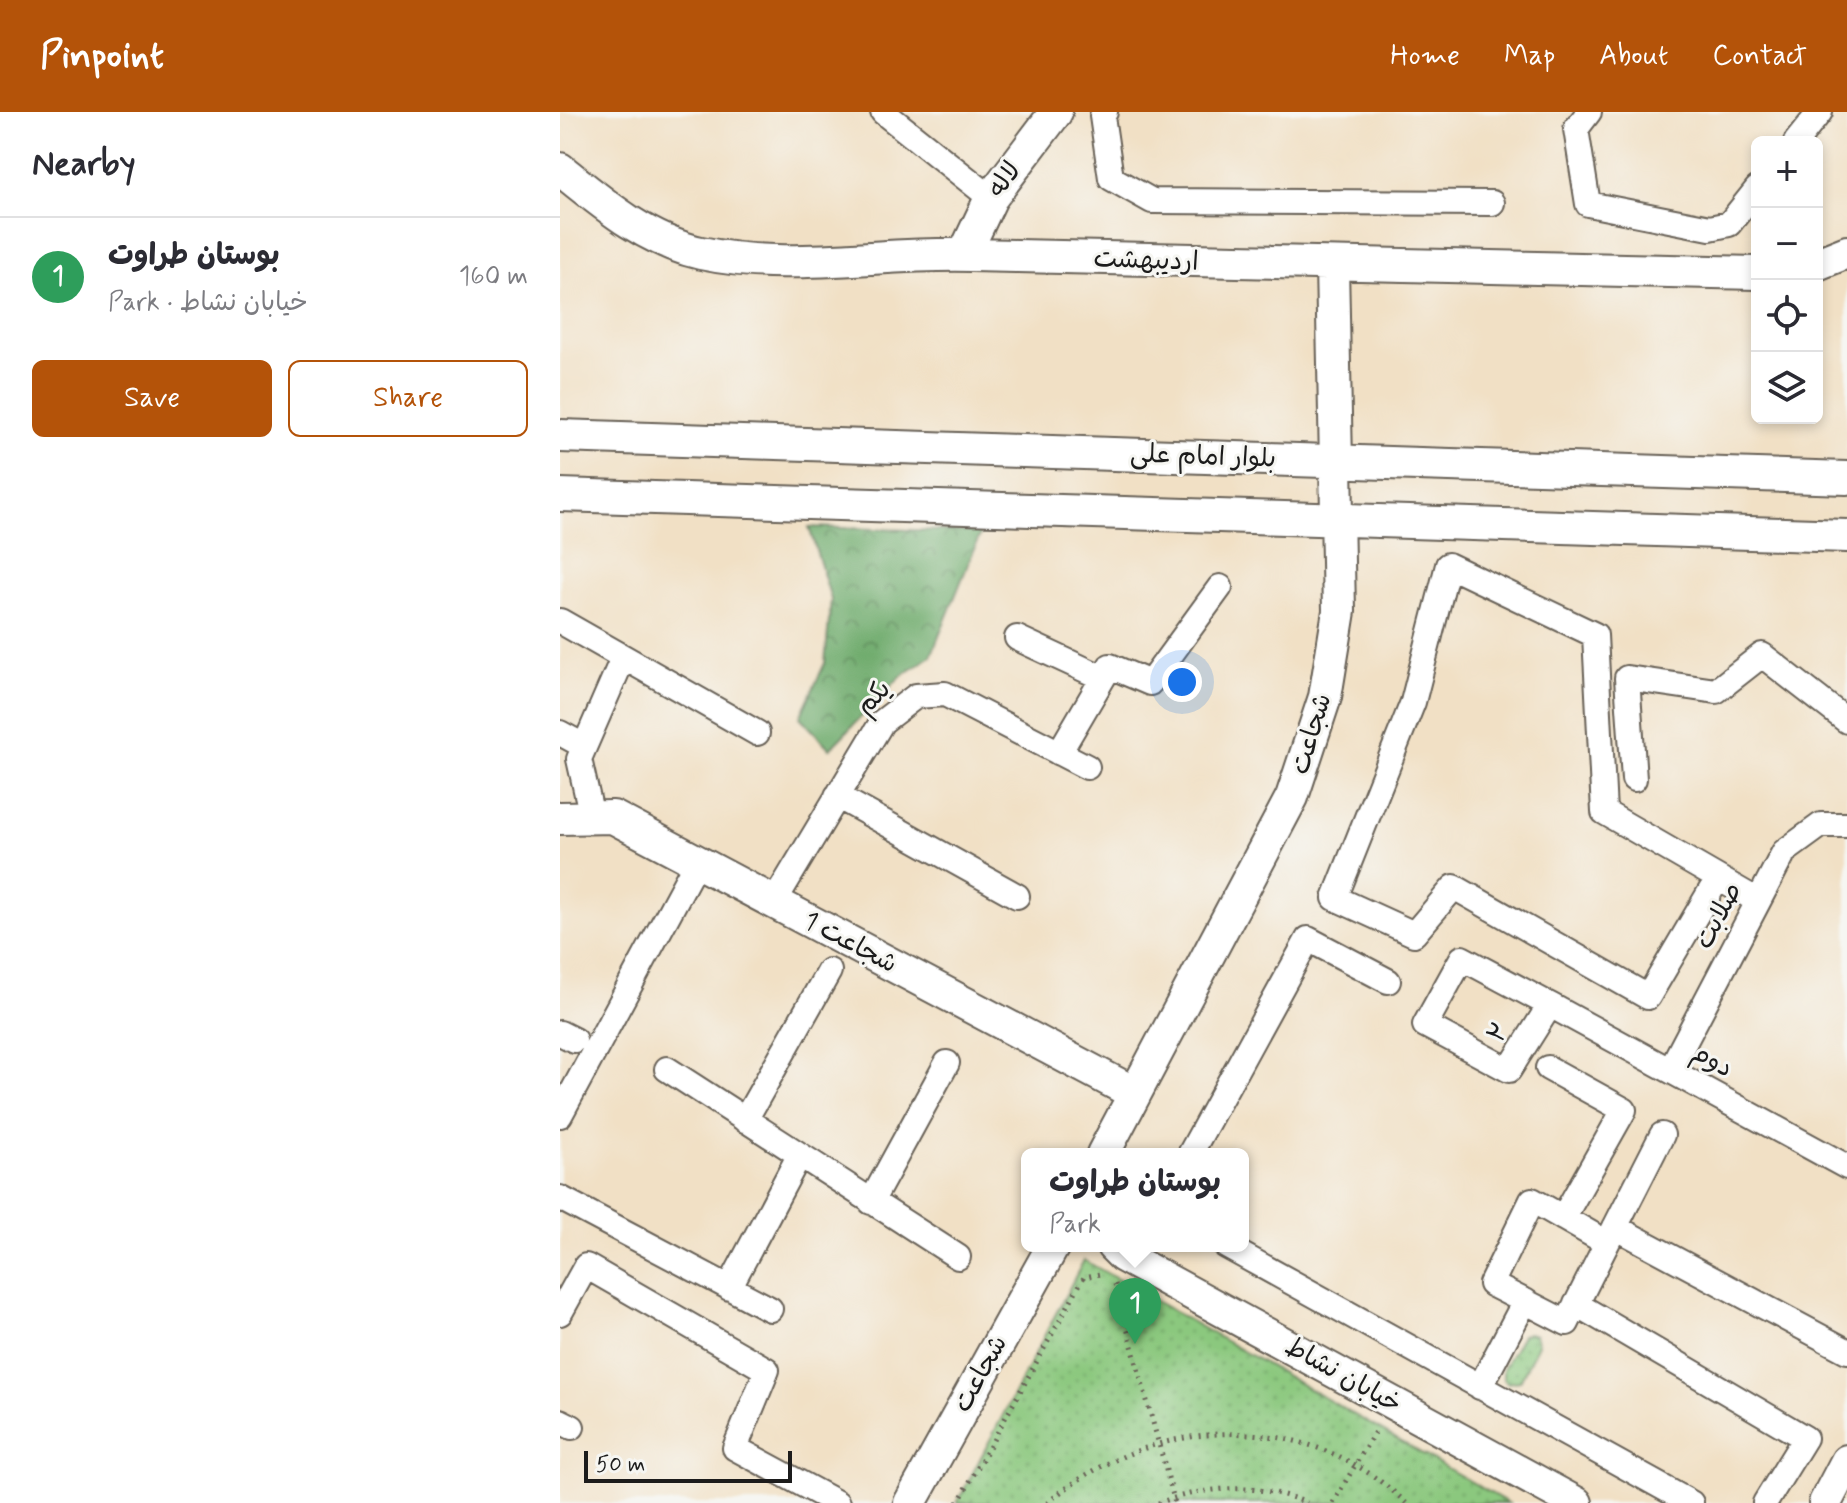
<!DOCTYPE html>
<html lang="en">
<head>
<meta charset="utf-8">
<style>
	:root { --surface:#fff; --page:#f7f7f7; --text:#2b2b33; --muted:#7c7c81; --line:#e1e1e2; --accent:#b45309 }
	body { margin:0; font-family:Mynerve,"Playpen Sans Arabic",sans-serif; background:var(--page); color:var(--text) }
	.controls { position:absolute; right:24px; top:24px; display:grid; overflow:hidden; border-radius:12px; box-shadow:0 4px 12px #0003 }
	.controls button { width:72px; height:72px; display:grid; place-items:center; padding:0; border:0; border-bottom:2px solid var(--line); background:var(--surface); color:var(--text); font:40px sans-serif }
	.scale { position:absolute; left:24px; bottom:20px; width:208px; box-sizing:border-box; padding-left:8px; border:4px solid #1c1c1c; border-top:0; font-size:22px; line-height:28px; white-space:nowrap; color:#1c1c1c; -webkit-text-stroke:6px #f6f6f2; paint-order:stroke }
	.you { position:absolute; left:622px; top:570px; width:28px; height:28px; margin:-20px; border:6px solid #fff; border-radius:50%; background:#1a73e8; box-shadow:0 0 0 12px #1a73e833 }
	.badge { display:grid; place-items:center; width:52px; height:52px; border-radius:50%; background:var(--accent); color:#fff; font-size:26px; font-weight:700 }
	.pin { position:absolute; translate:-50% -66px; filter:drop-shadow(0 2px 4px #0008) }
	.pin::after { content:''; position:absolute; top:42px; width:28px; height:24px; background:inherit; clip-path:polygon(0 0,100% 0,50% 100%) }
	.popup { position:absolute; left:461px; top:1036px; width:228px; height:104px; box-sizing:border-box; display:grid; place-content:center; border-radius:12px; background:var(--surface); filter:drop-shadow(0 2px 6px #0005); font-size:26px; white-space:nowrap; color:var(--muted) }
	.popup b { font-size:30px; color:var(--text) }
	.popup::after { content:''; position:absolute; left:50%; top:100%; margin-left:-16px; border:16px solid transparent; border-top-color:var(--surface) }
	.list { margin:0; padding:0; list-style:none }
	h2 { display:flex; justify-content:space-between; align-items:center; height:104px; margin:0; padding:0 32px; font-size:34px }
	h2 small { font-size:26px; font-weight:400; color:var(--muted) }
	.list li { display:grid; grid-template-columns:52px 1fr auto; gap:24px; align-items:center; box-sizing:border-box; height:120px; padding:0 32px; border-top:2px solid var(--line) }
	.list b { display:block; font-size:30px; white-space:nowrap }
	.list p { margin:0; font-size:26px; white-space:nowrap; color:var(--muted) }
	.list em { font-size:26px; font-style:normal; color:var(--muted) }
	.actions { display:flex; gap:16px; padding:24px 32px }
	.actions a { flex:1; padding:18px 0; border:2px solid var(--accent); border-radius:12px; text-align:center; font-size:28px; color:var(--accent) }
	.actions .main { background:var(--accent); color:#fff }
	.icon { flex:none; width:44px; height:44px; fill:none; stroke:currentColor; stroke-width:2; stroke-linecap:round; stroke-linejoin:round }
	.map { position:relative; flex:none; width:1287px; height:1391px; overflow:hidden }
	header { display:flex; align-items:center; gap:48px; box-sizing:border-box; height:112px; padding:0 40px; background:var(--accent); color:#fff }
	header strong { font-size:38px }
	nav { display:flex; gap:44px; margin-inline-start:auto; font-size:28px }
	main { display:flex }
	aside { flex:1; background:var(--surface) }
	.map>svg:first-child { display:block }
	.grass { fill:url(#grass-dots); stroke:#54724d; stroke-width:2 }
	.forest { fill:url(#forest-crowns); stroke:#466444; stroke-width:2 }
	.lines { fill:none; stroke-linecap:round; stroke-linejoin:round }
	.street-casing { stroke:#676157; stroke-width:28 }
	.secondary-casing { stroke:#676157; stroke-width:36 }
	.path { stroke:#676157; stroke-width:5; stroke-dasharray:2 6; stroke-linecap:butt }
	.street { stroke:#fff; stroke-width:24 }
	.secondary { stroke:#fff; stroke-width:32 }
	.labels { text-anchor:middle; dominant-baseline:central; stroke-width:6; stroke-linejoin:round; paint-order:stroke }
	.street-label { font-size:26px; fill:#1c1c1c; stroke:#f6f6f2 }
</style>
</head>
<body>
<header>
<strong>Pinpoint</strong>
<nav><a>Home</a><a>Map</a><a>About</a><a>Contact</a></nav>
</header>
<main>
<aside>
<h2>Nearby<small></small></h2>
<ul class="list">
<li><span class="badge" style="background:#2e9e5b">1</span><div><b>بوستان طراوت</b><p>Park · خیابان نشاط</p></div><em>160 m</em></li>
</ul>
<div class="actions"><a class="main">Save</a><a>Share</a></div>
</aside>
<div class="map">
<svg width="1287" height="1391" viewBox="0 0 1287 1391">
	<defs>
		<pattern id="grass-dots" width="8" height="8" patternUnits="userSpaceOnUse" patternTransform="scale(2)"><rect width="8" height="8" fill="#8bc87e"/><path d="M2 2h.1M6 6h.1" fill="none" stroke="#77ab6c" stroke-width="1.8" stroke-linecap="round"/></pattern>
		<pattern id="forest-crowns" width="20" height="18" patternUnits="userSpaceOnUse" patternTransform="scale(2)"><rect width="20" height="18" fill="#70ac6d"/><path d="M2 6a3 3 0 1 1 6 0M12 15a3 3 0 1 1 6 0" fill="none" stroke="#5b8b59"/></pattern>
	</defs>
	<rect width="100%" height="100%" fill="#f6f6f2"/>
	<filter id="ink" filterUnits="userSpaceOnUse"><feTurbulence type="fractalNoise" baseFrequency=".0125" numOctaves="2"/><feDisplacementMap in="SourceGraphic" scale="16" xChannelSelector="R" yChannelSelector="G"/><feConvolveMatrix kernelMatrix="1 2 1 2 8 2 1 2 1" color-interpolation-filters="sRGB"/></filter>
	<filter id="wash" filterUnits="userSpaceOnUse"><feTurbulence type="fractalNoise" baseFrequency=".006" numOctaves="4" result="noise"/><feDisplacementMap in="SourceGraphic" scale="32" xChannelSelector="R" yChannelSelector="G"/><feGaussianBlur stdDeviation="1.8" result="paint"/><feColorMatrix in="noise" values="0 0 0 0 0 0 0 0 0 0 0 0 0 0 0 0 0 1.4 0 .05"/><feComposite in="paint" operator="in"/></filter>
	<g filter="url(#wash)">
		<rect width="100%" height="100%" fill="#f1e0c5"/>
		<path class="grass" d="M524,1148L948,1391H397Z
			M968,1221L975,1223L978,1232L960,1269L947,1271L943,1266V1257L962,1223Z"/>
		<path class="forest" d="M249,415L421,420L371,544L339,566L270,637L240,605L265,551L271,487Z"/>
	</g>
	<g filter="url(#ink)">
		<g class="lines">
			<g class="street-casing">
				<path id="street" d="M323,0L431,86
					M545,0L542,4L551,66L592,89L932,91
					M1029,0L1016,17L1028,92L1150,116L1169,112L1197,77
					M1236,30L1260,0
					M0,509L197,621
					M457,526L543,566
					M0,621L24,634
					M499,641L550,554L590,571L660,475
					M1074,667L1067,566L1156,579L1202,543L1287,609
					M277,684L457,784
					M32,705L19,647L63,546
					M1158,766L1088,885L894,775L854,822L775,786L853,590L888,453L1035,523L1044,700L1198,789
					M214,790L322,610L356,584L385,582L527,655
					M902,846L990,893L949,958L865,913Z
					M990,893L1287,1055
					M0,921L14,928
					M988,956L1064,998L1003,1106
					M107,957L398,1145
					M1110,958L1224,740L1261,713H1287
					M0,1003L137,749
					M185,1008L269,859
					M630,1042L748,827L828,869
					M0,1086L210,1197
					M311,1090L387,951
					M1055,1115L1287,1239
					M1047,1131L972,1088L931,1172L1007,1211C1038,1148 1070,1086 1102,1023
					M666,1134L1131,1391
					M169,1176L239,1044
					M1016,1192L1245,1326L1205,1391
					M0,1201L26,1154L207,1258L175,1336L277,1391
					M920,1275L965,1189
					M0,1309L12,1315"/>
			</g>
			<g class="secondary-casing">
				<path id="secondary" d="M0,57C42,91 86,129 141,141C228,160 322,140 411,143C673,151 935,157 1197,161
					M404,143L431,86L496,0
					M1257,152L1287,140
					M0,324L1287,366
					M0,383L1287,424
					M0,706L53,705L574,981
					M543,1042L732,685L765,585L779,499L772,154
					M553,1134L563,1144L1016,1391
					M350,1391L493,1134
					M1265,1391L1287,1349"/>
			</g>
			<path class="path" d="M555,1172L615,1391
				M398,1391L524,1165L540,1162
				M487,1391C591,1304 745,1293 846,1391
				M598,1391C647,1374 697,1370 747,1391
				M773,1391L817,1316"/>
			<use href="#street" class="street"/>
			<use href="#secondary" class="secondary"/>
		</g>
	</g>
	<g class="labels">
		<g class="street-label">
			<text transform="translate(445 68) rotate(-54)">لاله</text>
			<text transform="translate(586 149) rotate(2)">اردیبهشت</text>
			<text transform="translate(643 345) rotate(2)">بلوار امام علی</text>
			<text transform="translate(314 586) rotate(-45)">یکم</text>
			<text transform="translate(752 622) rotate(-73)">شجاعت</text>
			<text transform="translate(1159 804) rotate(-62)">صلابت</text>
			<text transform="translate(290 831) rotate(28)">شجاعت 1</text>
			<text transform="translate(939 921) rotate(-58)">۲</text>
			<text transform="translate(1152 949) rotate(29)">دوم</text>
			<text transform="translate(421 1262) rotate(-61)">شجاعت</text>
			<text transform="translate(783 1264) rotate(29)">خیابان نشاط</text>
		</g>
	</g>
</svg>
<div class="controls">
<button>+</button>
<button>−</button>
<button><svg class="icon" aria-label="locate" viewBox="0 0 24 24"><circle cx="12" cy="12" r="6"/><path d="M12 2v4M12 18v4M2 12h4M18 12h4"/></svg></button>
<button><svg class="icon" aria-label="layers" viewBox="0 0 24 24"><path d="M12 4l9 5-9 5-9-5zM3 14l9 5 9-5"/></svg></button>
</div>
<div class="scale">50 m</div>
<div class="you"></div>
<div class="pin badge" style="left:575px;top:1232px;background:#2e9e5b">1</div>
<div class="popup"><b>بوستان طراوت</b>Park</div>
</div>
</main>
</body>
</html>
